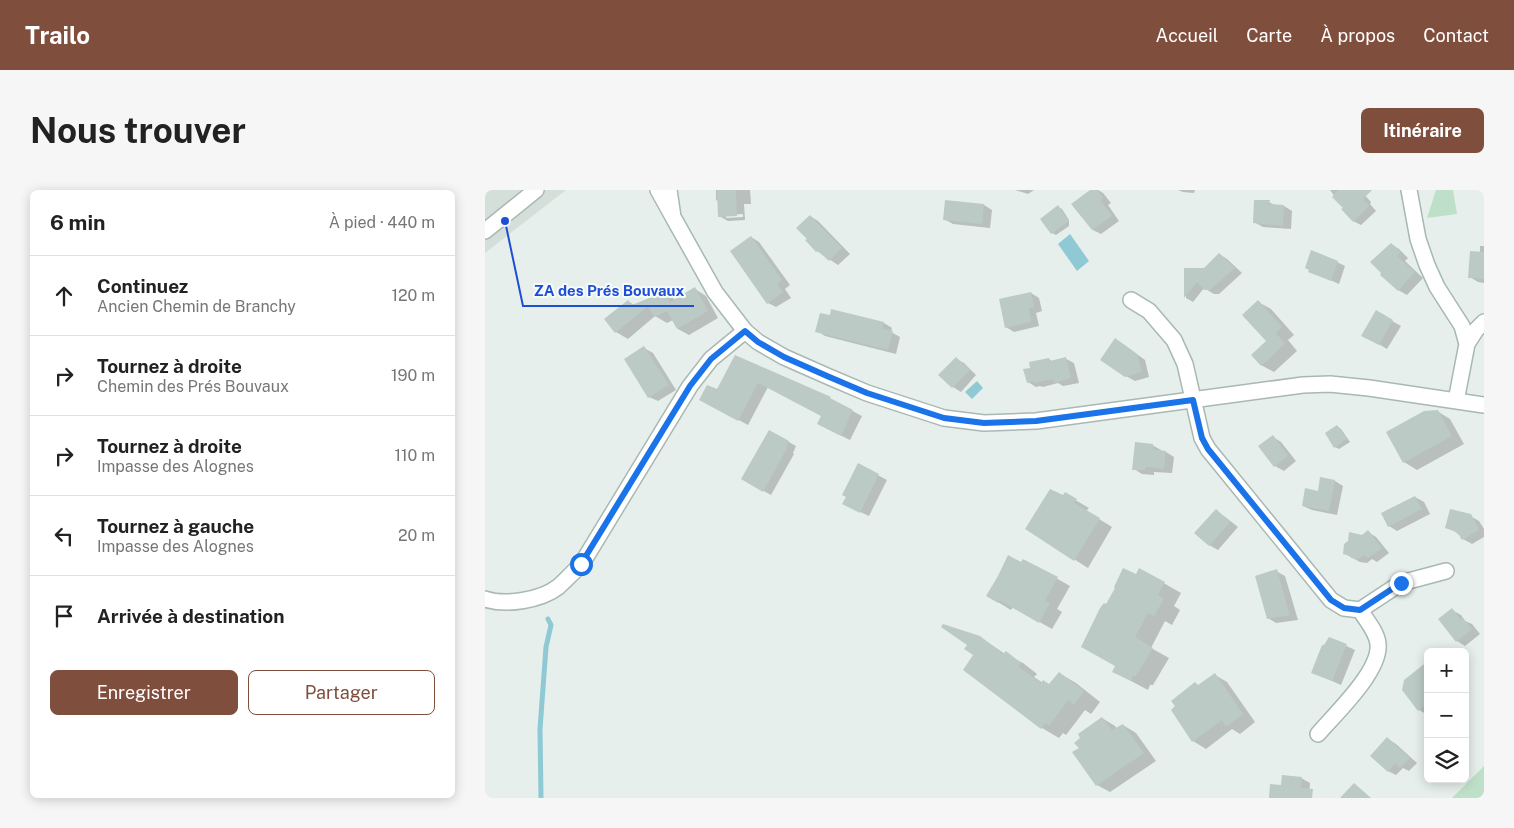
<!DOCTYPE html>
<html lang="fr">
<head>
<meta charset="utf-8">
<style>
	:root { --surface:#fff; --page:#f6f6f6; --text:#222; --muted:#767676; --line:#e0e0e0; --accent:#804e3d }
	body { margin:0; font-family:"Public Sans",sans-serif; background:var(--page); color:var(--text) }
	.controls { position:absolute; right:15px; bottom:15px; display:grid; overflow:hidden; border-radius:8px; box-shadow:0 2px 12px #0003 }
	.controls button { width:45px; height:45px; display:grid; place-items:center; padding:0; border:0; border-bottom:1px solid var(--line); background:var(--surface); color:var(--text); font:25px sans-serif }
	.stop { position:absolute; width:15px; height:15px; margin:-11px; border:4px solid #1a73e8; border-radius:50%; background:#fff }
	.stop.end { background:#1a73e8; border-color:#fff; box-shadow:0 1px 5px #0008 }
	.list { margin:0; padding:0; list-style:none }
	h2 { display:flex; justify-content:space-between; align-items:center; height:65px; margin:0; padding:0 20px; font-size:21px }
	h2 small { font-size:16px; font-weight:400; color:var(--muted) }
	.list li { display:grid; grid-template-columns:32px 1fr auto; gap:15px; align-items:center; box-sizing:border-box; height:80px; padding:0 20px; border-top:1px solid var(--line) }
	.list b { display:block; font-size:19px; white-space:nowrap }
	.list p { margin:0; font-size:16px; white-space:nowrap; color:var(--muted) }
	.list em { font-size:16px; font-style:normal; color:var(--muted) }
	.actions { display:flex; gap:10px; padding:15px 20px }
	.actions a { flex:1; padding:11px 0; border:1px solid var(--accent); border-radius:8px; text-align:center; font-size:18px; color:var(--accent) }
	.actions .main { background:var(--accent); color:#fff }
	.icon { flex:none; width:28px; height:28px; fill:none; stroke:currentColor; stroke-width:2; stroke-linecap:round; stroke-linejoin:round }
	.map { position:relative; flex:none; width:999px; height:608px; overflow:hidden; border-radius:8px }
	header { display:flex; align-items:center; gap:30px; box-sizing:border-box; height:70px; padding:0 25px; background:var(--accent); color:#fff }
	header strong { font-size:24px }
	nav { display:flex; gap:28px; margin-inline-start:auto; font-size:18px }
	.intro { display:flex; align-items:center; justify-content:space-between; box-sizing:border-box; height:120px; padding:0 30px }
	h1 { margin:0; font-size:35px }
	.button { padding:12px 22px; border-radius:8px; background:var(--accent); color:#fff; font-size:18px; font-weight:700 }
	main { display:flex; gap:30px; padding:0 30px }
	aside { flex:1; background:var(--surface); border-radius:8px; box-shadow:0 2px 12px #0003 }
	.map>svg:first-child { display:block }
	.built { fill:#d4dfda }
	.green { fill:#bfe0c8 }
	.water { fill:#8ec9d4 }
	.shadow { fill:#0003; fill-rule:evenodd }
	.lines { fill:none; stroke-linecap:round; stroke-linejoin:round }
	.stream { stroke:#8ec9d4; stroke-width:5 }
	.building { fill:#bbcac4 }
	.minor-casing { stroke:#a8b8b2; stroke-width:18 }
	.minor { stroke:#fff; stroke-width:15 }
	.route { stroke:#1a73e8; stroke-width:6 }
	.leader { fill:none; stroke:#1d4ed8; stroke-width:2 }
	.callout-dot { fill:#1d4ed8; stroke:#f7fbf9; stroke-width:2 }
	.callout-label { font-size:15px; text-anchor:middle; font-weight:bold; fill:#1d4ed8; stroke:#f7fbf9; stroke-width:4; stroke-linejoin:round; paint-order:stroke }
</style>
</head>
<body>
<header>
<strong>Trailo</strong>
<nav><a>Accueil</a><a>Carte</a><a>À propos</a><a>Contact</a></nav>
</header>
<div class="intro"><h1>Nous trouver</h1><a class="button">Itinéraire</a></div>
<main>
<aside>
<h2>6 min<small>À pied · 440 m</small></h2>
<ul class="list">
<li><svg class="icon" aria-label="ahead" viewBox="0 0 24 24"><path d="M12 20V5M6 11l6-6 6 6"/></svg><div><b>Continuez</b><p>Ancien Chemin de Branchy</p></div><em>120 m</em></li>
<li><svg class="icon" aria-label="right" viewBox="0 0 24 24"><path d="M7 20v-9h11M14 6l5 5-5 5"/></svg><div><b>Tournez à droite</b><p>Chemin des Prés Bouvaux</p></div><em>190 m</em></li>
<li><svg class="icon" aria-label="right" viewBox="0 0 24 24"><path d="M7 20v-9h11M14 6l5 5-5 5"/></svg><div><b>Tournez à droite</b><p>Impasse des Alognes</p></div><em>110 m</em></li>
<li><svg class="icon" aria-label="left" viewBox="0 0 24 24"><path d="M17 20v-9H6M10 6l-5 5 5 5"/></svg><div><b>Tournez à gauche</b><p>Impasse des Alognes</p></div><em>20 m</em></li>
<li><svg class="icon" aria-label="arrive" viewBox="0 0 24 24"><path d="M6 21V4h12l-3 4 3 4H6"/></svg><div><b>Arrivée à destination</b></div></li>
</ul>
<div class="actions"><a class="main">Enregistrer</a><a>Partager</a></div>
</aside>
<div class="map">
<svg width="999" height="608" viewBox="0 0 999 608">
	<rect width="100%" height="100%" fill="#e6efeb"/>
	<path class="built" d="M0,0H81L0,63Z"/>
	<path class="green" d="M951,0H968L972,24L942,28Z
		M999,576V608H967Z"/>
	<path class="water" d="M585,44L604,71L592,81L573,54Z
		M492,191L498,198L487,209L480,202Z"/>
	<path class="shadow" d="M231,0H265L266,14H259L260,30L243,31L234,26L233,11L231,10ZM258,24V27L241,28V25Z
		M530,0H549L543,4Z
		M607,0H613L618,3L626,13L623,15L634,31L616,44L608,40Z
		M693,0H710L709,3L698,2Z
		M845,0H875L886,12L885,14L891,21L876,35L868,31Z
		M784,12L791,16H799L807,21L806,39L778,37L769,32Z
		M499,15L507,20L505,38L468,34L459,29Z
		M573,17L577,19L584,30V36L571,45L567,43Z
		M325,26L333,31L365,64L353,75L332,61L324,49Z
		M266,47L274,52L305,95L300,99L306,108L291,117L283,113Z
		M906,54L914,59L923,68L920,71L938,88L922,105L913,100Z
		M995,56H999V93L993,92L985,87L995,63Z
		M734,64L742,69L757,83L734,104H729L719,98L708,112L701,108L700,80L719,79Z
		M852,72L860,76L854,94L825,81Z
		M210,99L221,106L233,128L204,145L193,139L188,130L182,133L170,126L143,149L131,142L121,129L143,111L149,115L179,103L191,110Z
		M546,103L554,108L557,121L551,123L554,136L529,142L521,137Z
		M773,112L786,119L809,145L803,150L812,161L789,182L776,175L783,151Z
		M891,122L916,136L902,159L878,145Z
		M399,133L407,138L406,142L415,147L411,164L340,146L332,141Z
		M638,154L660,170L664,187L650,191L641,186Z
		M159,158L168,163L191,200L173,211L164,207Z
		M250,167L354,214L377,226L365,250L343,239L337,226L283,197L263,235L216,210L232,201Z
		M471,169L479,173L491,185L476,202L468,197L455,185Z
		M564,169L568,172L581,169L589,173L594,193L578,196L573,193L558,197L555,196L551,197L543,192L547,179Z
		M952,221L965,229L979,254L932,280L919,272Z
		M852,236L856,239L865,252L854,259L850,257Z
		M284,241L311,256L308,263L309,264L286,305L257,289Z
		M788,247L796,252L811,271L799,281L790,276Z
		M667,255L676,260V261L681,262L689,267L687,283L669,282V285L657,284L649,279Z
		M374,275L402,290L384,326L367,318Z
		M836,289L850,291L858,296L852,325L827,320L818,316L834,302Z
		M580,304L604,318L601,321L627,337L603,378L542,339Z
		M930,307L939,312L945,324L912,341L904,336Z
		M731,321L739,326L753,337L733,360L724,355Z
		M985,326L994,331L999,339V347L987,354L978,349L975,344L961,337Z
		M883,342L891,347L904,363L892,372L887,369L882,373L875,372L860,364Z
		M539,370L585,396L572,419L577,422L567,439L528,417L526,420L503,406Z
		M654,379L696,403L689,416L695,420L687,435L680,431L666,458L684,468L668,495H665L663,500L629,482L632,476L621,416L651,386Z
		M791,381L800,386L813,430L791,433L783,428Z
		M967,420L976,425L980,431L987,434L995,444L980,456L972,451Z
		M495,447L520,464L538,473L552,484L549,487L558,493L564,495L574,483L591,493L615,512L606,524L600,520L581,545L578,543L574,548L557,538L480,480L490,465Z
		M844,448L870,460L856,495L827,482Z
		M943,478V523L941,524L934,520Z
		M730,485L742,492L770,532L755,544L747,539L721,559L708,551L714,496Z
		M617,528L630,536L632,539L638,535L651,543L671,571L625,602L612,595L596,558Z
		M903,549L911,554L932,573L924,581L918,578L911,585L903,581Z
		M816,588L825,593L824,608H785Z"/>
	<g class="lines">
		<path class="stream" d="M56,608L55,539L61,457L66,435L63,429"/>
	</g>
	<path class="building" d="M232,0H251L252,26L233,27Z
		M605,0H612L618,8L615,10L627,26L607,40L586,14Z
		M853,0H887L878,9L884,16L868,32L856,19L858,18L847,7Z
		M460,10L499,14L497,34L458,30Z
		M769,10H785L784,14L799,15L798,36L768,33Z
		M573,15L584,31L566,44L555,29Z
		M325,25L357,58L344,71L333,61L331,62L320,50L322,49L311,38Z
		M266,46L297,90L292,94L298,102L282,114L245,61Z
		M906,53L916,62L912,66L930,82L913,101L895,85L896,83L885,72Z
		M826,60L853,71L846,91L823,82L824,80L820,78Z
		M985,61L999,62V89L983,88Z
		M734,63L750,78L725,100H719L712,92L699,108V78H719Z
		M210,97L223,121L192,139L182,121L169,127L163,116L130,143L119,129L143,110L147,115L179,102L185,112Z
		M546,102L549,117L544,118L546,132L520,138L514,109Z
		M773,110L797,137L791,143L800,154L776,176L766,165L781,151L757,125Z
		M346,119L399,132L397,139L408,141L403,160L330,142L335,123L345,125Z
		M891,120L908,130L894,155L876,146Z
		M630,148L652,164L657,182L640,187L615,170Z
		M159,156L184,195L163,208L139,169Z
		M250,165L346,207L345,208L368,220L356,246L332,234L336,226L273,193L253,231L214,210L222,195L232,199Z
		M471,167L485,180L467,198L453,185Z
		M581,167L586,188L569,193L568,189L549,193L548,191L542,193L538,179L545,178L544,172L564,168L565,171Z
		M953,220L967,246L918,273L901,242L939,221Z
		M852,235L862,249L849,258L840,243Z
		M284,240L304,251L301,258H302L278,302L256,289Z
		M788,245L803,266L789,277L773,256Z
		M650,252L668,254V259L681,261L679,279L661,277L660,280H647Z
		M373,273L394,284L375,323L357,314L361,307L357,305Z
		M835,287L850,290L844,321L817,316L820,298L833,301Z
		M565,299L578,305L580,302L592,309L589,313L615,328L589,371L540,339Z
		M930,306L937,319L903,337L896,323Z
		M731,319L745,332L724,356L709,343Z
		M965,319L986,324L994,340L977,350L974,345L969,341L960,338Z
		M883,340L897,358L883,368L880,365L873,369L866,368V366L858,364L859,354L863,351L864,342L877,345Z
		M523,365L536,372L538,369L573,387L560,411L565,413L554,433L514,410L513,413L501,406L513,386Z
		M638,378L651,384L654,378L680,392L673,405L679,409L669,426L663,423L650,447L668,458L651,486H648L646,491L627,482L630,476L596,457L615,418L619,413L621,414L630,398L629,397Z
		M792,379L805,425L782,429L770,386Z
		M967,418L976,430L978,428L987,439L971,452L953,429Z
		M458,434L495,446L518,464L521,461L536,473L533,476L556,493L558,490L564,494L574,482L599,501L589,515L583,510L564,536L561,533L556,539L478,480L488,465L479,459L482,455L456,437Z
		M844,447L862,454L847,491L826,483L837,455H839Z
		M943,471V512L933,521L917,500L919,490Z
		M730,483L758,524L741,537L737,530L707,552L686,520L690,516L686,511L710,492L713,495Z
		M617,527L627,540L638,534L659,563L611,596L587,562L594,558L589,553L595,548L593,544Z
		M902,547L925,568L915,578L910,573L903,582L885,566Z
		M797,585L817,587L816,598L828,599L827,608H784L785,594L796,595Z
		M869,593L886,608H855Z"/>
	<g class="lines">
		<g class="minor-casing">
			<path id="minor" d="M173,0L188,27L184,0
				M924,0L933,49L942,75L952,97L977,136L982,154
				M188,27L230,102L260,141L273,152L299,167L342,186L382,203L459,228L499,233L551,231L818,195L845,194L884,198L999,215
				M0,41L51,0
				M646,110L664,121L689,150L700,174L717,248L723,259L846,410L859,418L875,420L916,393L961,381
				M971,211L982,154L991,140L999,132
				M0,409C21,416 56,410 73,397C81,390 88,382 96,375L205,196L226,169L260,141
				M833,544C850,524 896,481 893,454C892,442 881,430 875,420"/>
		</g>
		<use href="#minor" class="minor"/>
	</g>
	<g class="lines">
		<path class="route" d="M96,374L205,196L226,169L260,141L273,152L299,167L342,186L382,203L459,228L499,233L551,231L708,210L717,248L723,259L846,410L859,418L875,420L916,393"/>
	</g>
	<path class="leader" d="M20 31L38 116H209"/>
	<circle class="callout-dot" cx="20" cy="31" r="5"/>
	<g class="callout-label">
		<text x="124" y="106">ZA des Prés Bouvaux</text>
	</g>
</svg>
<div class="controls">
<button>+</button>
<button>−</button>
<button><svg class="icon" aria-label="layers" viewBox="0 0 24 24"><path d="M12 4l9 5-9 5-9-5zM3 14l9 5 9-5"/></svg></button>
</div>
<div class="stop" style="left:96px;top:374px"></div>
<div class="stop end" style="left:916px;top:393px"></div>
</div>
</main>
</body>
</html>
